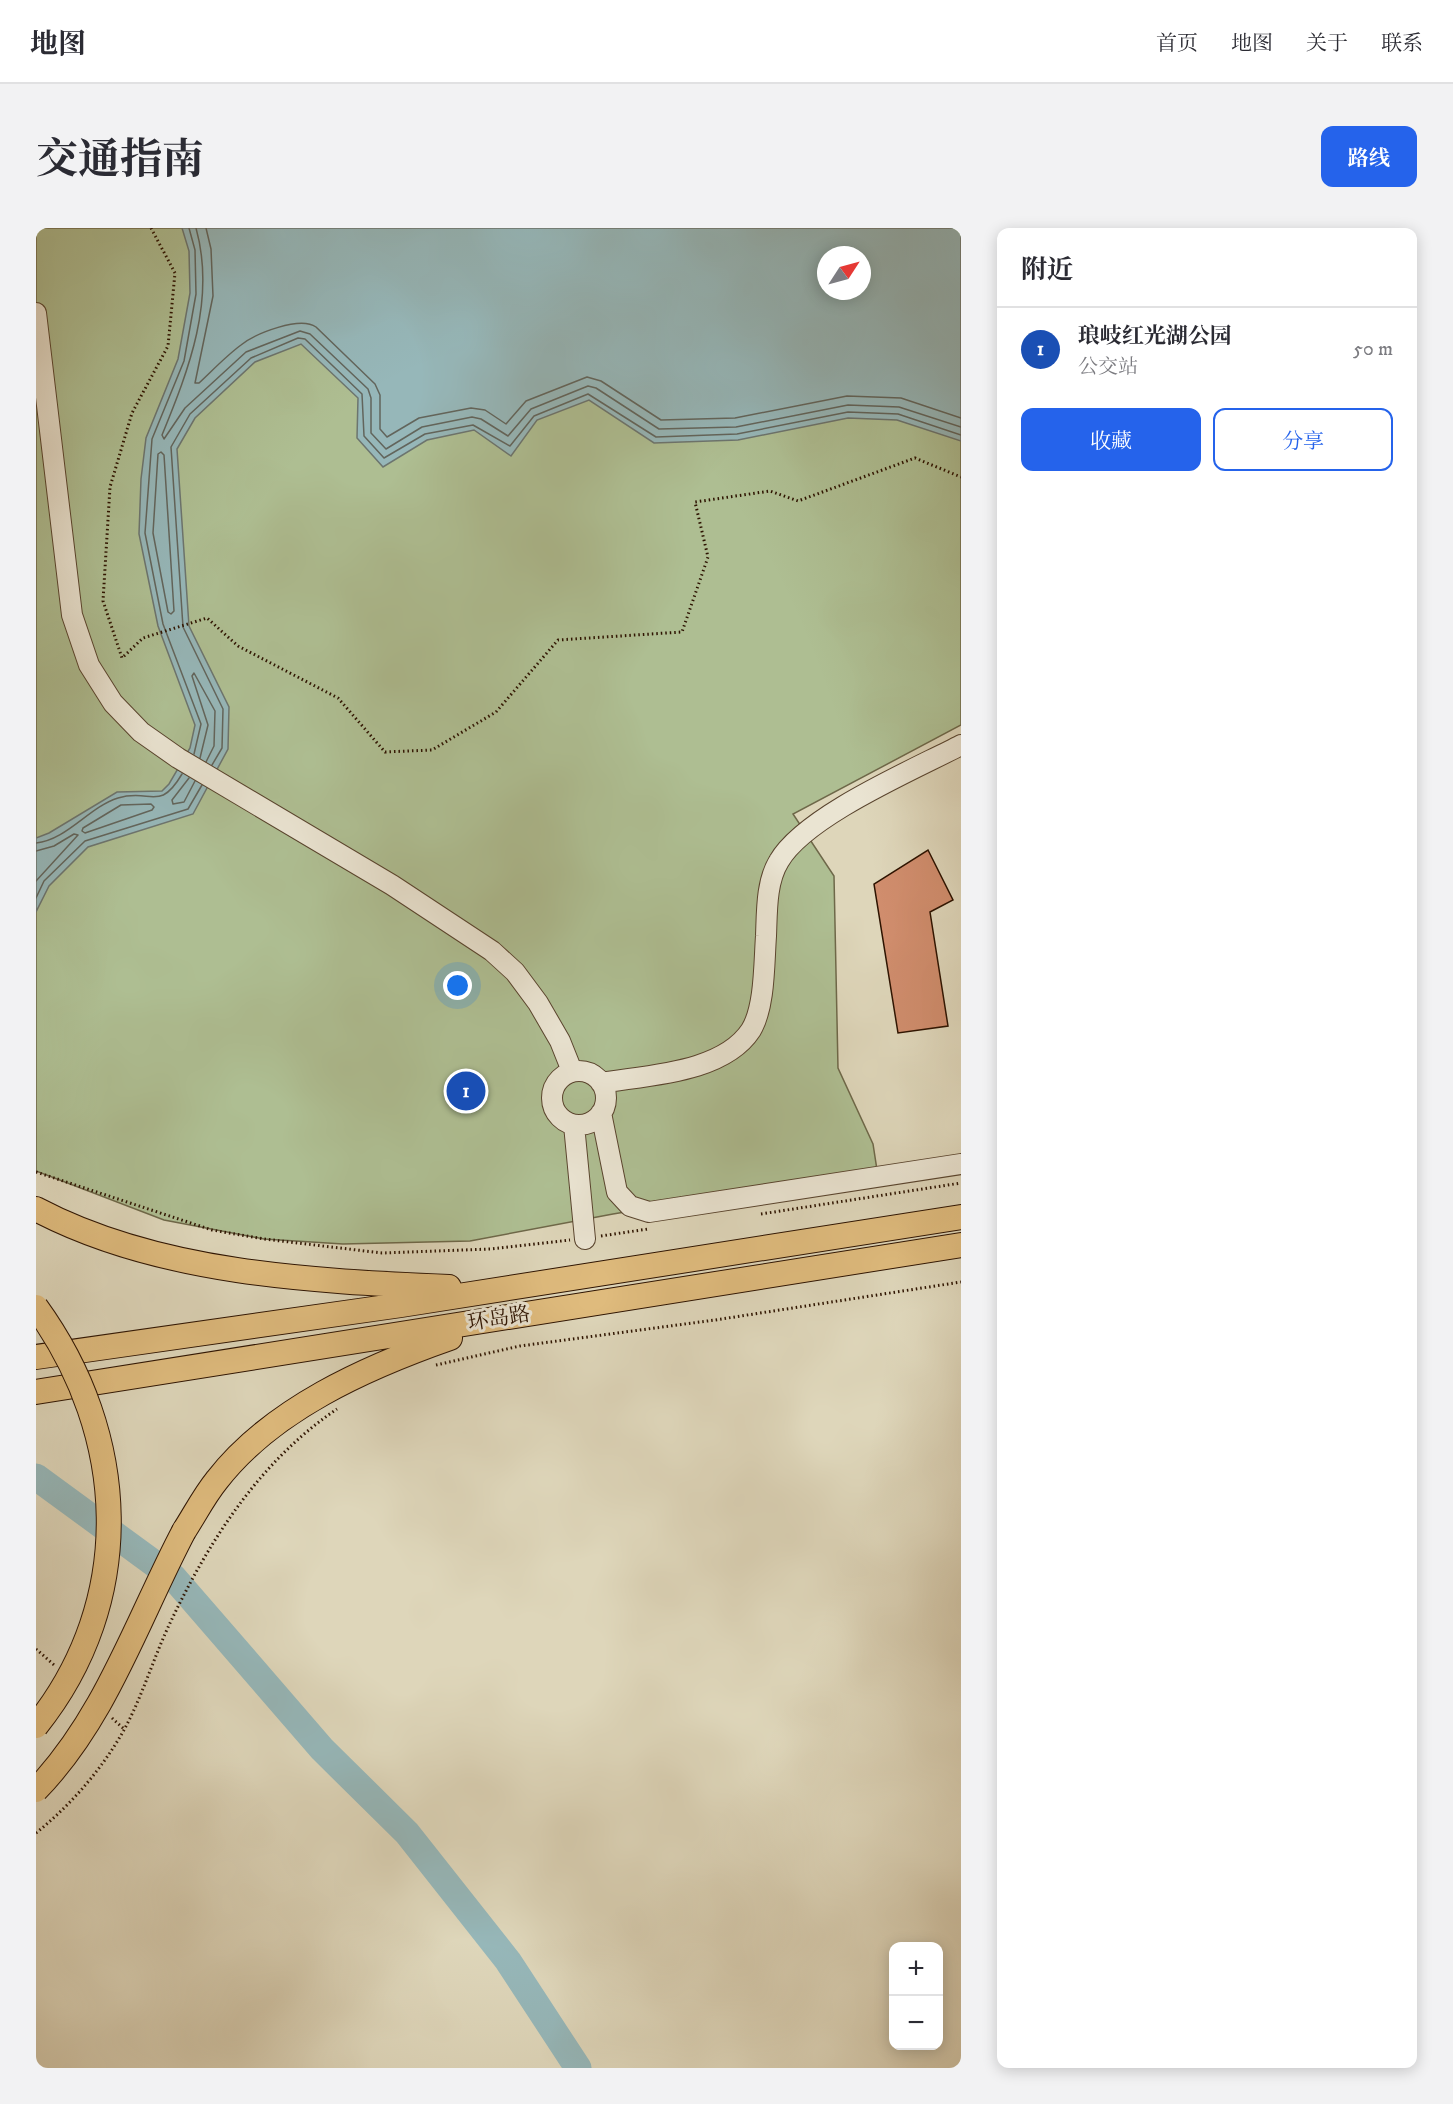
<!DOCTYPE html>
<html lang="zh">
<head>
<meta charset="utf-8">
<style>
	:root { --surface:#fff; --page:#f2f2f3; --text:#2b2b33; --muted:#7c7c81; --line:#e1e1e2; --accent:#2563eb }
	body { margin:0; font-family:"IM FELL DW Pica","Noto Serif SC",serif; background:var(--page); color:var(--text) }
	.controls { position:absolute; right:18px; bottom:18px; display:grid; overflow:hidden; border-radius:12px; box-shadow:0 3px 15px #0003 }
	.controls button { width:54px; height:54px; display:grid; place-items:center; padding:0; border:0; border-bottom:2px solid var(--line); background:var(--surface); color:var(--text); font:30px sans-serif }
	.compass { position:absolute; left:781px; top:18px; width:54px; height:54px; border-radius:50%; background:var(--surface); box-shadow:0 3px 15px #0003; rotate:54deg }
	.you { position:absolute; left:422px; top:758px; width:21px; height:21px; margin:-15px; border:4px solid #fff; border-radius:50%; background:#1a73e8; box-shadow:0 0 0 9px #1a73e833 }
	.badge { display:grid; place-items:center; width:39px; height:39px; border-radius:50%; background:var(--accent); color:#fff; font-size:20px; font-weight:700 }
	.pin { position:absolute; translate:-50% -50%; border:3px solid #fff; box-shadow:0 2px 6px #0006 }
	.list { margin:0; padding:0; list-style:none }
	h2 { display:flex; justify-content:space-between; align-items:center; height:78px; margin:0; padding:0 24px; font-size:26px }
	h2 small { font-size:20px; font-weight:400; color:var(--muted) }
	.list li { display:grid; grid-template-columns:39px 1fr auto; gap:18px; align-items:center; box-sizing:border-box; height:84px; padding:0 24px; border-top:2px solid var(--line) }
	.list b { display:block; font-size:22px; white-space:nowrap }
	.list p { margin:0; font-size:20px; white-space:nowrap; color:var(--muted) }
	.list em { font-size:20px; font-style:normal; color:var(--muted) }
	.actions { display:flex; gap:12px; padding:18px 24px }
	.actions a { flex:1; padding:14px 0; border:2px solid var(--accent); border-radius:12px; text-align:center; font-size:21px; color:var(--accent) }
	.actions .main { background:var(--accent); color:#fff }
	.map { position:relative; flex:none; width:925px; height:1840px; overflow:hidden; border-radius:12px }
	header { display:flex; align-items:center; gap:36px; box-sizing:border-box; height:84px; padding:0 30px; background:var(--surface); border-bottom:2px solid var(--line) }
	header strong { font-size:28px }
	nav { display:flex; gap:33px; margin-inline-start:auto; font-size:21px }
	.intro { display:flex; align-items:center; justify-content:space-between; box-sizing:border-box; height:144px; padding:0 36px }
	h1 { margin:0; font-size:42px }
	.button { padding:15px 27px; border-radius:12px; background:var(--accent); color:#fff; font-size:21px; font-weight:700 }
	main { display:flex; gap:36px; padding:0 36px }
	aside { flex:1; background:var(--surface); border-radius:12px; box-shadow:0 3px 15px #0003 }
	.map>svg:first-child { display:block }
	.green { fill:#aebe92; stroke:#6e6849; stroke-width:1.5; fill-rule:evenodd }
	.water { fill:#96b7b9; stroke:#6c756f; stroke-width:1.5; fill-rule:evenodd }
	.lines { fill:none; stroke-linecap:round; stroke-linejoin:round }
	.shore { stroke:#62655c; stroke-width:1.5 }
	.river { stroke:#96b7b9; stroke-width:27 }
	.building { fill:#d08d6d; stroke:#2d1300; stroke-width:1.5 }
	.minor-casing { stroke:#59442e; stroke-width:22 }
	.major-casing { stroke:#2d1300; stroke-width:26 }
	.path { stroke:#2d1300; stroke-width:3; stroke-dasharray:1.5 3; stroke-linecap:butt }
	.minor { stroke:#eae4d2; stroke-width:20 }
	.major { stroke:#dfbb7d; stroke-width:24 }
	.major-bridge-casing { stroke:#2d1300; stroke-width:26; stroke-linecap:butt }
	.major-bridge { stroke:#dfbb7d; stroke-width:24 }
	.labels { text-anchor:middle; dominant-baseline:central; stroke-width:6; stroke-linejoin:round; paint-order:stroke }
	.street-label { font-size:21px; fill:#2d1300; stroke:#eae4d2 }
</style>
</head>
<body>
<header>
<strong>地图</strong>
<nav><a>首页</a><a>地图</a><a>关于</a><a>联系</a></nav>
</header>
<div class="intro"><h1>交通指南</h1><a class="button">路线</a></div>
<main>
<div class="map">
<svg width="925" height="1840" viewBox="0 0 925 1840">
	<rect width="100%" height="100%" fill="#ded6ba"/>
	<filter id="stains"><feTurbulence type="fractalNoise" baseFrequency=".00333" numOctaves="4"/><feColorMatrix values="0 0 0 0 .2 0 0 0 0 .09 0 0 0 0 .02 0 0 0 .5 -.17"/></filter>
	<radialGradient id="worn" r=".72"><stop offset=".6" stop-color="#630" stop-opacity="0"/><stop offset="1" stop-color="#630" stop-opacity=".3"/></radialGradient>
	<path class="green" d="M0,0H925V497L757,586L798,648L802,840L837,916L841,942L577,986L434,1013L307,1016L228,1011L128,992L0,943ZM790,27H826V63H790Z"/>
	<path class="water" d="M146,0H925V213L861,192L812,190L702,212L618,215L553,172L501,192L475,228L438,202L391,212L347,239L321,210L322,170L265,116L219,134L159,190L141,221L153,398L193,479L192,521L157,586L52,619L13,658L0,684V610L13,605L81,564L126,563L133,556L154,520L159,497L122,398L103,306L105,251L110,210L142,131L154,65L153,23ZM790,27H826V63H790Z"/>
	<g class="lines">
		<path class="shore" d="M153,0L159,22L160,66L148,133L116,211L109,305L127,396L165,496L158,526
			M160,0C180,72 153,141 126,207L128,211L149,180L210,124L264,103L274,106L332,161L335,170V205L350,221L386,199L436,189L445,191L472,208L495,181L552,158L560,160L623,201L700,199L812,177L863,179L925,199
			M170,0L175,21L177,68L159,155H163C176,143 190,128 205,117C220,105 264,88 280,99L339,156L344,167V201L351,209L383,190L435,180L449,182L470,196L490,173L551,149L565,153L625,192L699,190L811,168L865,170L925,190
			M125,224L128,227L138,383L135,386L132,384L117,305L122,226Z
			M164,530L172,497L156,448L158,445L179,483L178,518L170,534
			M176,537L186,520L187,481L147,399L135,219L154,186L215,130L262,110L269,111L326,166L328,208L348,230L389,206L437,197L474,218L498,188L552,166L620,209L701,206L812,184L862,186L925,207
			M153,550L136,572L137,576L148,574L159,553
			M115,576L118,579L116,582L49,605L46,603L47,600L85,577Z
			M0,615C31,612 53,579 82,570C115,560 123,585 146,546
			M0,623L18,618L38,606L42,607L0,653
			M0,670L8,653L49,613L152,581L166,557"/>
		<path class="river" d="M0,1249L138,1350L286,1521L371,1605L472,1733L542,1840"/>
	</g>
	<path class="building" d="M892,622L917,672L894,684L912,798L862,805L838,656Z"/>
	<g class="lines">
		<g class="minor-casing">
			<path id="minor" d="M0,85L36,387L53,437L77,475L105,504L142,530L356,657L456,723L479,744L502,775L524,813L536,843
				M516 870a27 27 0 1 1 54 0a27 27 0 1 1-54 0Z
				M565,855C612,847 687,845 715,802C729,779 728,735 730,708C731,684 730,654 743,633C769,588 877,542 925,517
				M565,885L581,964L594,978L613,984L925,936
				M538,897L549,1011"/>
		</g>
		<g class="major-casing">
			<path id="major" d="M0,981C123,1046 277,1053 413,1059
				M0,1129L365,1077L925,989
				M0,1164L925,1017
				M148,1303C159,1286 168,1268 181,1252C236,1181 331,1139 414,1110"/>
		</g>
		<path class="path" d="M115,0L139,45L132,118L96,185L74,259L67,373L86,430L107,410L171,390L202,418L302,470L349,524L396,522L460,484L522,412L646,404L672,329L659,274L734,263L762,273L879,230L925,249
			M0,944L176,1002L228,1011L346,1025L455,1021L534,1012
			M725,986L925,955
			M565,1008L612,1001
			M400,1137L484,1118L679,1092L925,1054
			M0,1421L18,1437
			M76,1490L88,1501
			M0,1605C35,1577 66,1541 88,1502C107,1467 118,1428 135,1393C174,1311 225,1232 301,1181"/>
		<use href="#minor" class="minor"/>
		<use href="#major" class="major"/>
		<g class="major-bridge-casing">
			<path id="major-bridge" d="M0,1079C93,1207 101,1372 0,1498
				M0,1562C70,1490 102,1390 148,1303"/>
		</g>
		<use href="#major-bridge" class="major-bridge"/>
	</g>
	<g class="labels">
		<g class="street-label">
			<text transform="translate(463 1091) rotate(-9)">环岛路</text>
		</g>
	</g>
	<rect width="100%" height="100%" filter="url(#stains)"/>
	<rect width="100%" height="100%" fill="url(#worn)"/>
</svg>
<div class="controls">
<button>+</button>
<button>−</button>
</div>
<svg class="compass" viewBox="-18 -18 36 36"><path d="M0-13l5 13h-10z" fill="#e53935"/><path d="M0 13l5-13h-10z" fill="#7c7c81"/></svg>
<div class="you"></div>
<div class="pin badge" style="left:430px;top:863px;background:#1a4fb4">1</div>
</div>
<aside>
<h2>附近<small></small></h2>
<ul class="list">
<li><span class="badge" style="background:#1a4fb4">1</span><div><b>琅岐红光湖公园</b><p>公交站</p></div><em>50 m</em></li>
</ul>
<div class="actions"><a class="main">收藏</a><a>分享</a></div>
</aside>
</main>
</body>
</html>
